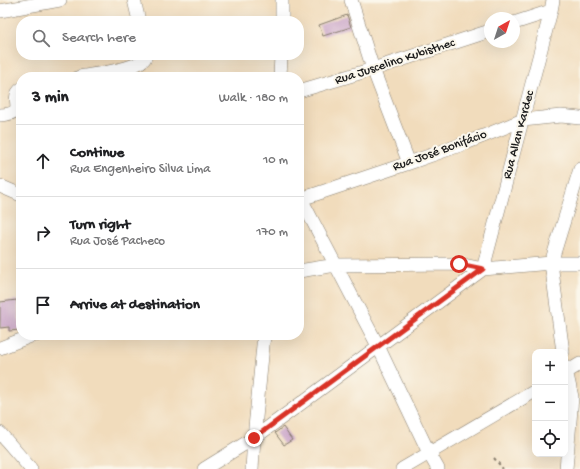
<!DOCTYPE html>
<html lang="en">
<head>
<meta charset="utf-8">
<style>
	:root { --surface:#fff; --page:#f6f6f6; --text:#202124; --muted:#757577; --line:#e0e0e0 }
	body { margin:0; font-family:"Gochi Hand",sans-serif; background:var(--page); color:var(--text) }
	.controls { position:absolute; right:12px; bottom:12px; display:grid; overflow:hidden; border-radius:8px; box-shadow:0 4px 16px #0002 }
	.controls button { width:36px; height:36px; display:grid; place-items:center; padding:0; border:0; border-bottom:1px solid var(--line); background:var(--surface); color:var(--text); font:20px sans-serif }
	.compass { position:absolute; left:484px; top:12px; width:36px; height:36px; border-radius:50%; background:var(--surface); box-shadow:0 4px 16px #0002; rotate:39deg }
	.stop { position:absolute; width:12px; height:12px; margin:-9px; border:3px solid #d93025; border-radius:50%; background:#fff }
	.stop.end { background:#d93025; border-color:#fff; box-shadow:0 1px 4px #0008 }
	.list { margin:0; padding:0; list-style:none }
	h2 { display:flex; justify-content:space-between; align-items:center; height:52px; margin:0; padding:0 16px; font-size:17px }
	h2 small { font-size:13px; font-weight:400; color:var(--muted) }
	.list li { display:grid; grid-template-columns:26px 1fr auto; gap:12px; align-items:center; box-sizing:border-box; height:72px; padding:0 16px; border-top:1px solid var(--line) }
	.list b { display:block; font-size:15px; white-space:nowrap }
	.list p { margin:0; font-size:13px; white-space:nowrap; color:var(--muted) }
	.list em { font-size:13px; font-style:normal; color:var(--muted) }
	.icon { flex:none; width:22px; height:22px; fill:none; stroke:currentColor; stroke-width:2; stroke-linecap:round; stroke-linejoin:round }
	.map { position:relative; flex:none; width:580px; height:469px; overflow:hidden }
	.search { position:absolute; background:var(--surface); box-shadow:0 4px 16px #0002; left:16px; top:16px; width:288px; height:44px; display:flex; align-items:center; gap:10px; box-sizing:border-box; padding:0 14px; border-radius:16px; color:var(--muted); font-size:15px }
	.panel { position:absolute; background:var(--surface); box-shadow:0 4px 16px #0002; left:16px; top:72px; width:288px; height:268px; border-radius:16px }
	.map>svg:first-child { display:block }
	.building { fill:#c49bc4 }
	.lines { fill:none; stroke-linecap:round; stroke-linejoin:round }
	.minor-casing { stroke:#867c6c; stroke-width:14 }
	.path { stroke:#867c6c; stroke-width:2; stroke-dasharray:3 3; stroke-linecap:butt }
	.minor { stroke:#fff; stroke-width:13 }
	.route { stroke:#d93025; stroke-width:5 }
	.labels { text-anchor:middle; dominant-baseline:central; stroke-width:4; stroke-linejoin:round; paint-order:stroke }
	.street-label { font-size:13px; fill:#1c1c1c; stroke:#fbf7ec }
</style>
</head>
<body>
<div class="map">
<svg width="580" height="469" viewBox="0 0 580 469">
	<rect width="100%" height="100%" fill="#fbf7ec"/>
	<filter id="ink" filterUnits="userSpaceOnUse"><feTurbulence type="fractalNoise" baseFrequency=".025" numOctaves="2"/><feDisplacementMap in="SourceGraphic" scale="8" xChannelSelector="R" yChannelSelector="G"/><feConvolveMatrix kernelMatrix="1 2 1 2 8 2 1 2 1" color-interpolation-filters="sRGB"/></filter>
	<filter id="wash" filterUnits="userSpaceOnUse"><feTurbulence type="fractalNoise" baseFrequency=".012" numOctaves="4" result="noise"/><feDisplacementMap in="SourceGraphic" scale="16" xChannelSelector="R" yChannelSelector="G"/><feGaussianBlur stdDeviation="0.9" result="paint"/><feColorMatrix in="noise" values="0 0 0 0 0 0 0 0 0 0 0 0 0 0 0 0 0 1.4 0 .05"/><feComposite in="paint" operator="in"/></filter>
	<g filter="url(#wash)">
		<rect width="100%" height="100%" fill="#f1dcbc"/>
		<g id="blocks">
			<path class="building" d="M347,15L351,27L323,36L319,25Z
				M17,300L20,330L9,331V327L0,328V302Z
				M283,427L292,440L284,445L275,433Z"/>
		</g>
	</g>
	<g filter="url(#ink)">
		<use href="#blocks" fill-opacity="0" stroke="#867c6c" stroke-width="1"/>
		<g class="lines">
			<g class="minor-casing">
				<path id="minor" d="M134,0L139,21
					M351,0L373,69L409,163
					M0,11L60,0
					M282,21V0
					M514,23L551,11
					M79,77C94,74 133,70 143,60C145,59 145,57 146,55
					M280,77L281,55
					M299,91L373,69L490,31
					M0,115C30,113 8,100 21,89
					M0,186L21,195
					M299,195L378,346L429,453L438,469
					M301,199L409,163L466,143L523,120L561,116L580,118
					M299,271L336,265L459,264L483,269L551,263H580
					M0,348L31,336L36,335
					M563,352L551,263L580,169
					M565,366L572,397L566,469
					M565,373L580,364
					M0,433L31,469
					M204,469L254,438L483,269L551,11L553,0
					M252,469L254,438L264,335
					M402,469L535,391"/>
			</g>
			<path class="path" d="M494,458L503,469"/>
			<use href="#minor" class="minor"/>
		</g>
	</g>
	<g class="lines" filter="url(#ink)">
		<path class="route" d="M254,438L483,269L459,264"/>
	</g>
	<g class="labels">
		<g class="street-label">
			<text transform="translate(395 62) rotate(-18)">Rua Juscelino Kubisthec</text>
			<text transform="translate(519 135) rotate(-75)">Rua Allan Kardec</text>
			<text transform="translate(440 151) rotate(-20)">Rua José Bonifácio</text>
		</g>
	</g>
</svg>
<div class="controls">
<button>+</button>
<button>−</button>
<button><svg class="icon" aria-label="locate" viewBox="0 0 24 24"><circle cx="12" cy="12" r="6"/><path d="M12 2v4M12 18v4M2 12h4M18 12h4"/></svg></button>
</div>
<svg class="compass" viewBox="-18 -18 36 36"><path d="M0-13l5 13h-10z" fill="#e53935"/><path d="M0 13l5-13h-10z" fill="#757577"/></svg>
<div class="stop" style="left:459px;top:264px"></div>
<div class="stop end" style="left:254px;top:438px"></div>
<div class="search"><svg class="icon" aria-label="search" viewBox="0 0 24 24"><circle cx="10" cy="10" r="6"/><path d="M15 15l6 6"/></svg>Search here</div>
<section class="panel">
<h2>3 min<small>Walk · 180 m</small></h2>
<ul class="list">
<li><svg class="icon" aria-label="ahead" viewBox="0 0 24 24"><path d="M12 20V5M6 11l6-6 6 6"/></svg><div><b>Continue</b><p>Rua Engenheiro Silva Lima</p></div><em>10 m</em></li>
<li><svg class="icon" aria-label="right" viewBox="0 0 24 24"><path d="M7 20v-9h11M14 6l5 5-5 5"/></svg><div><b>Turn right</b><p>Rua José Pacheco</p></div><em>170 m</em></li>
<li><svg class="icon" aria-label="arrive" viewBox="0 0 24 24"><path d="M6 21V4h12l-3 4 3 4H6"/></svg><div><b>Arrive at destination</b></div></li>
</ul>
</section>
</div>
</body>
</html>
